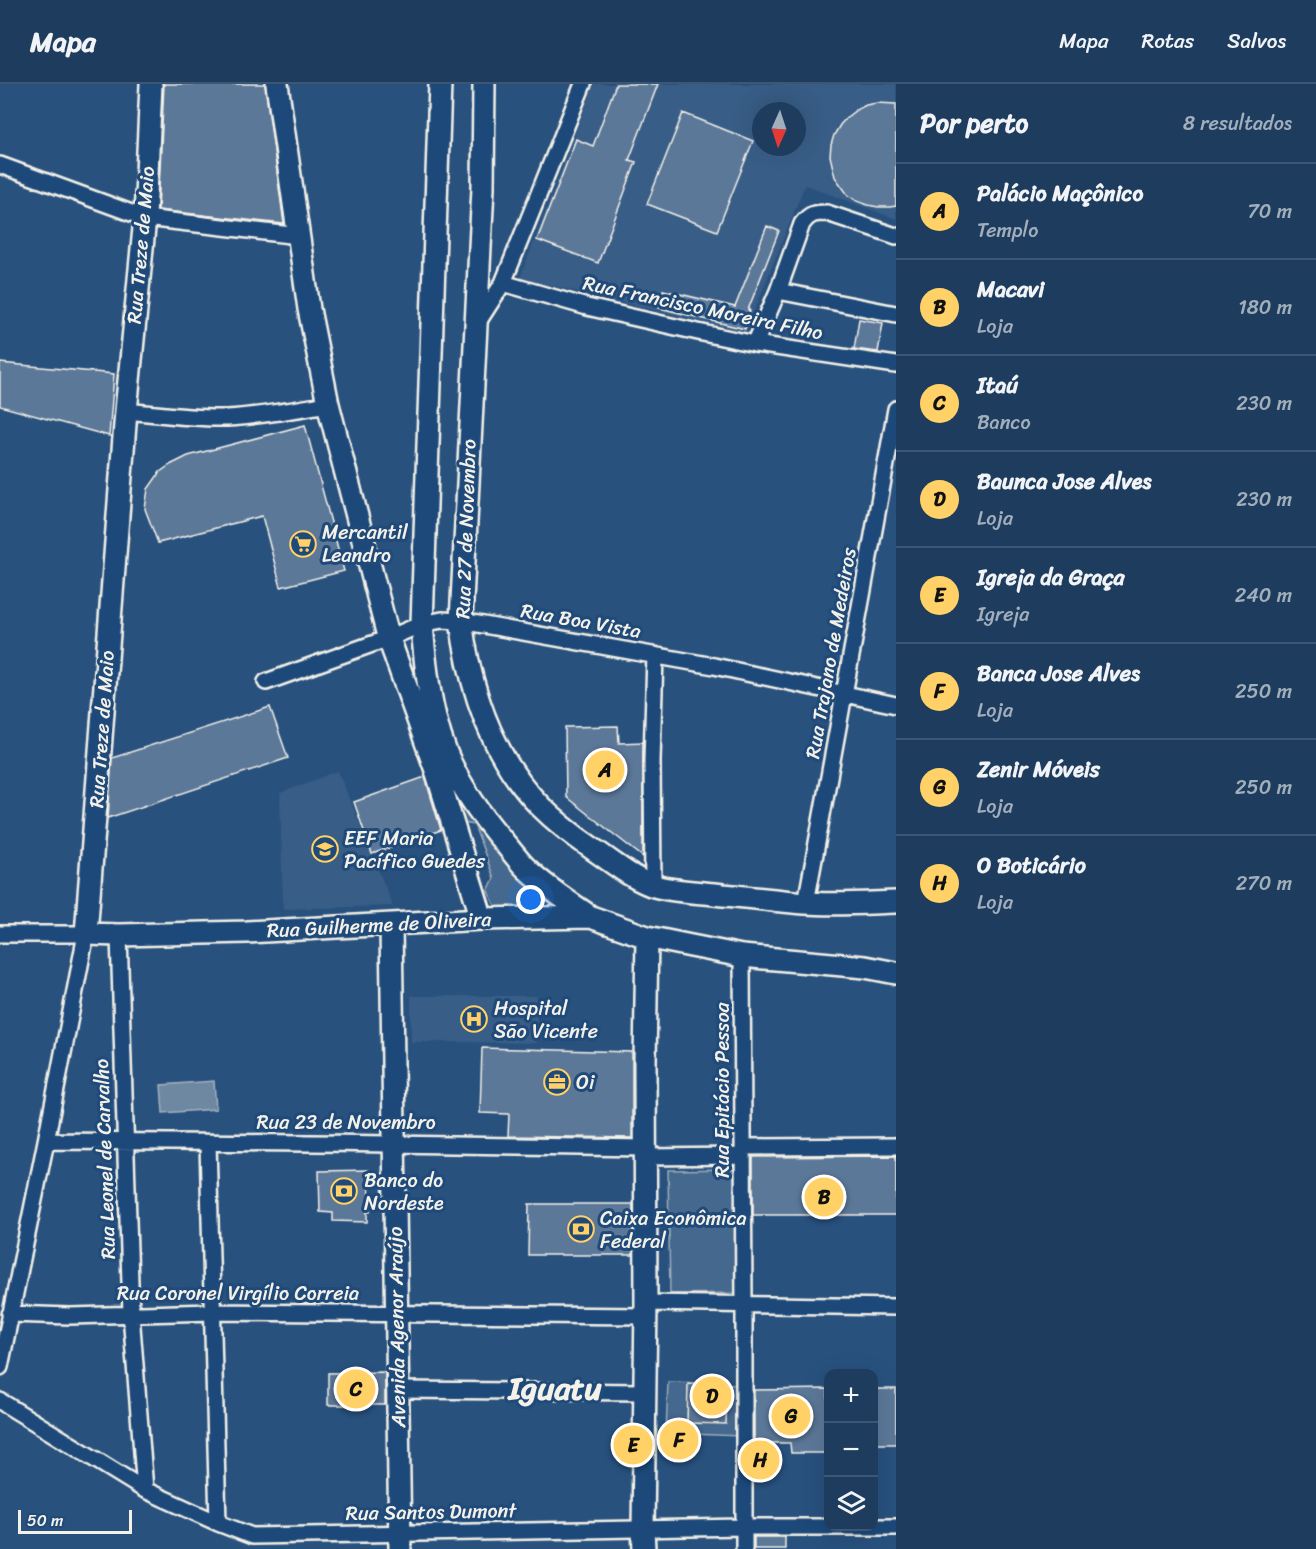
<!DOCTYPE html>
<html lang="pt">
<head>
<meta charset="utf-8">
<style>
	:root { --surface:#1e3d5e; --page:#264464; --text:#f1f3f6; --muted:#a1aebc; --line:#3c5673; --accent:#ffd166 }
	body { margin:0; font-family:Sriracha,sans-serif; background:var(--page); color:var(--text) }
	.controls { position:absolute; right:18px; bottom:18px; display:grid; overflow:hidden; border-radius:12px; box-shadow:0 6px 24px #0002 }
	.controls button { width:54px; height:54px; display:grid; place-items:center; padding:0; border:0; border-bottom:2px solid var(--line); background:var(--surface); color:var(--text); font:30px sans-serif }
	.compass { position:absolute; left:752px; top:18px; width:54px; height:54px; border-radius:50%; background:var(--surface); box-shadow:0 6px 24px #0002; rotate:183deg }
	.scale { position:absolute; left:18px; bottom:15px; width:114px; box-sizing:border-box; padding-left:6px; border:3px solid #f4f1e8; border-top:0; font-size:16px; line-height:21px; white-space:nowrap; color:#f4f1e8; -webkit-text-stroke:4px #1f4a7a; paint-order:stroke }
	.you { position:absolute; left:531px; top:816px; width:21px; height:21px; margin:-15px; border:4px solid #fff; border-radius:50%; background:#1a73e8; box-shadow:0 0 0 9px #1a73e833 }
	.badge { display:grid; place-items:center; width:39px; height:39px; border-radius:50%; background:var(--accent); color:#111; font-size:20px; font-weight:700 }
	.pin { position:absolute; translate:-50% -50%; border:3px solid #fff; box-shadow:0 2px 6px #0006 }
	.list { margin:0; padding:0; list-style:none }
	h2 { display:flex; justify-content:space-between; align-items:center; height:78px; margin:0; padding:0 24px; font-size:26px }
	h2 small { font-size:20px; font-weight:400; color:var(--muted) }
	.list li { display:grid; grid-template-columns:39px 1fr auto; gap:18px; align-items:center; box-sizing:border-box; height:96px; padding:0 24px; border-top:2px solid var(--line) }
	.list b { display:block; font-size:22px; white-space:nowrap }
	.list p { margin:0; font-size:20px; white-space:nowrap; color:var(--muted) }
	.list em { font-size:20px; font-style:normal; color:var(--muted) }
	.icon { flex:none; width:33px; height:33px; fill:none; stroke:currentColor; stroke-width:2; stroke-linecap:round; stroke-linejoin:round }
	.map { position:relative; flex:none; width:896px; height:1465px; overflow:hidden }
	header { display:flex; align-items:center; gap:36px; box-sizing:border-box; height:84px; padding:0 30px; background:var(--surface); border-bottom:2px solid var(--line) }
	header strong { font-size:28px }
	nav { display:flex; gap:33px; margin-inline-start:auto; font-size:21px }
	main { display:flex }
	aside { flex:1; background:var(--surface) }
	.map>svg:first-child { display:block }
	.built { fill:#375d86; fill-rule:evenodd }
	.green { fill:#45688e; stroke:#9cacbb; stroke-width:1.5 }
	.water { fill:#6e88a2; stroke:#a4b2be; stroke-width:1.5 }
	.building { fill:#5b7899; stroke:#f4f1e8; stroke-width:1.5 }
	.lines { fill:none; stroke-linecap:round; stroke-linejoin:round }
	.street-casing { stroke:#f4f1e8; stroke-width:20 }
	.secondary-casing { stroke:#f4f1e8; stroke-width:26 }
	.street { stroke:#1f4a7a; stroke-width:15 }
	.secondary { stroke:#1f4a7a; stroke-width:21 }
	.labels { text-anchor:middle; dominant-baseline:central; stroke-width:6; stroke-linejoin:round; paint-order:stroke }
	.street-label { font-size:20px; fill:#f4f1e8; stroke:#1f4a7a }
	.poi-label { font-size:20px; fill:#f4f1e8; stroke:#1f4a7a; text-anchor:start }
	.town-label { font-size:32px; font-weight:bold; fill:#f4f1e8; stroke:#1f4a7a }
</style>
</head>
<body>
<header>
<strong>Mapa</strong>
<nav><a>Mapa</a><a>Rotas</a><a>Salvos</a></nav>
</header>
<main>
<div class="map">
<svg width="896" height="1465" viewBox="0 0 896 1465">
	<rect width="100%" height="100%" fill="#28517e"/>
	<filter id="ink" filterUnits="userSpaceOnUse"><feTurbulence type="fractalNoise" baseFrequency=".0167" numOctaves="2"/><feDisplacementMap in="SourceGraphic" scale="12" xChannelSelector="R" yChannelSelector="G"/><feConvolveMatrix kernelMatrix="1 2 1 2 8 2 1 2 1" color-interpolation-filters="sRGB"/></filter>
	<g filter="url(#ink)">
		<path class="built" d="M594,0H896V135L805,101L746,248L520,194ZM761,27H797V63H761Z
			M338,687L393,822L283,825L280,709Z
			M411,912H537V959L411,958Z"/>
		<path class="green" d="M434,661L511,782L543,813L544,821L541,824L498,827L488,807L494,794L474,741L464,739Z
			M736,1085L738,1209L670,1210L668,1086Z
			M668,1298L742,1300L741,1352L666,1349Z"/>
		<path class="water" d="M214,997L216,1025L163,1029L161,1001Z"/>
		<path class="building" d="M164,0H265L284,140L158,126Z
			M616,0H658L629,76L636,78L598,179L537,156L576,55L593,62Z
			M877,19L896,20V122L890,123H878L868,121L857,117L848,111L835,93L830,72L831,61L834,51L840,41L847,33L856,26L866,21Z
			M683,29L753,57L717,147L647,120Z
			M767,142L779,147L748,226L750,227L745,245L659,224L663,206L735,223Z
			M859,235L883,239L878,268L854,265Z
			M0,279L114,290L109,352L0,322Z
			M305,341L344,487L281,503L262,432L158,459L145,425L148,405L160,388L170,381L188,372Z
			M270,623L288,674L108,734L112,674Z
			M618,642L619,659L643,658V773L566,713L565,643Z
			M425,693L441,746L372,770L354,718Z
			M482,964L632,968V1054L508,1052L509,1030L480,1029Z
			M896,1072V1131H753V1073Z
			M369,1086L370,1128H367V1138L333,1137V1129L320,1128L319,1087Z
			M529,1120H633V1171H528Z
			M385,1288V1321H328V1289Z
			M688,1300L727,1301L726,1340L687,1339Z
			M828,1305V1369H791L790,1359H754V1306Z
			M873,1305H896V1360H873Z
			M754,1453H785V1465H754Z"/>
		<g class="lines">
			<g class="street-casing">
				<path id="street" d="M0,81L145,134L299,152
					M503,199L587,223L698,248L755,260L896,281
					M778,207L896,230
					M476,241L503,199L583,0
					M755,260L778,207L802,140C810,129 815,129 827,129L896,152
					M126,327C159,330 193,335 227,334C261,332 294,326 328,320
					M266,598L389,554L422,540L442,536L461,537L714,582L896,621
					M653,801L652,677L655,571
					M806,819L896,325
					M0,850H86L46,1057L0,1283
					M119,851L131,1230L145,1406
					M742,872L744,1220V1465
					M46,1057C246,1058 445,1060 645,1064
					M208,1059L218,1439
					M743,1063L896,1062
					M645,1073L743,1072
					M646,1219L896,1223
					M10,1230L70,1232L213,1228L646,1232
					M398,1306L645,1308
					M0,1317L145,1406L218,1439L252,1452L743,1443H896"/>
			</g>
			<g class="secondary-casing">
				<path id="secondary" d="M151,0L145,134L126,327L86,850L119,851L247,848L482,835L591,833L647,853L691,862L742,872L865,883L896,889
					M277,0L309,225L328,320L388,552L437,689L482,835
					M440,0L422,540C425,581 430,626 445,666C459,702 482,733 507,762C514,770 520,779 528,786C547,804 569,818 591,833
					M484,0L483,104L461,537C470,605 491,672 540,722C554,736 577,754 593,765C612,778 630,793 651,801C673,808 700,808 723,811C750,813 778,817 805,819C835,821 866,819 896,818
					M391,841L400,1465
					M644,1465L643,1445L646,1219L645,980L647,853"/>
			</g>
			<use href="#street" class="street"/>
			<use href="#secondary" class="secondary"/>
		</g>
	</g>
	<defs>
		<g id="supermarket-ring" transform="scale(1.35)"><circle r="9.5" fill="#1f4a7a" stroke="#ffd166" stroke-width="1.5"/><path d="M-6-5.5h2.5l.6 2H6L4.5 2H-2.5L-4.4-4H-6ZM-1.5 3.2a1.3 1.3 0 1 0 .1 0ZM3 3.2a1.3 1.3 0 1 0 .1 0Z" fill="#ffd166"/></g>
		<g id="school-ring" transform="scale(1.35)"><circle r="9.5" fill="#1f4a7a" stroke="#ffd166" stroke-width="1.5"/><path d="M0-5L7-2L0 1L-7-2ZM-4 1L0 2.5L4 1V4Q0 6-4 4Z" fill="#ffd166"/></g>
		<g id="hospital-ring" transform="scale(1.35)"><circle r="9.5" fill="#1f4a7a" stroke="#ffd166" stroke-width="1.5"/><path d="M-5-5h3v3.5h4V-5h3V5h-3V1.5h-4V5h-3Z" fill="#ffd166"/></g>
		<g id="office-ring" transform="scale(1.35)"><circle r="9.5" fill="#1f4a7a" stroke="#ffd166" stroke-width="1.5"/><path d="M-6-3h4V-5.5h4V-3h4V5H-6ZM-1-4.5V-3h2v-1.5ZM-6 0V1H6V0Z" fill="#ffd166"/></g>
		<g id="bank-ring" transform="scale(1.35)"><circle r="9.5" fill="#1f4a7a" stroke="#ffd166" stroke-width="1.5"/><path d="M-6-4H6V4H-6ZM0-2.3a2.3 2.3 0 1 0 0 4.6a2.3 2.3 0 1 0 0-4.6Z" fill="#ffd166"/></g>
	</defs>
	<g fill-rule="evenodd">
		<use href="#supermarket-ring" x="303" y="460"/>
		<use href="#school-ring" x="325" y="765"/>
		<use href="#hospital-ring" x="474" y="935"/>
		<use href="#office-ring" x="557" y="998"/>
		<use href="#bank-ring" x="344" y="1107"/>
		<use href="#bank-ring" x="581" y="1145"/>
	</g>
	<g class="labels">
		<g class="street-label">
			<text transform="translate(141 161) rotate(-85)">Rua Treze de Maio</text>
			<text transform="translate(703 224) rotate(12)">Rua Francisco Moreira Filho</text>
			<text transform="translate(466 445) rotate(-88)">Rua 27 de Novembro</text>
			<text transform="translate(581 537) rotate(10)">Rua Boa Vista</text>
			<text transform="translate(831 569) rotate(-80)">Rua Trajano de Medeiros</text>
			<text transform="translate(102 645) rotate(-86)">Rua Treze de Maio</text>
			<text transform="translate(379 841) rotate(-3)">Rua Guilherme de Oliveira</text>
			<text transform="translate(722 1006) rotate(-90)">Rua Epitácio Pessoa</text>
			<text x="346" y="1038">Rua 23 de Novembro</text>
			<text transform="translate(105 1075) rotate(-92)">Rua Leonel de Carvalho</text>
			<text x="238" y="1209">Rua Coronel Virgílio Correia</text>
			<text transform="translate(397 1243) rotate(-91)">Avenida Agenor Araújo</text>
			<text transform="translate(431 1428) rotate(-1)">Rua Santos Dumont</text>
		</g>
		<g class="poi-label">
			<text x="322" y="448">Mercantil<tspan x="322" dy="23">Leandro</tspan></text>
			<text x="344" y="754">EEF Maria<tspan x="344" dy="23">Pacífico Guedes</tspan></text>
			<text x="494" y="924">Hospital<tspan x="494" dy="23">São Vicente</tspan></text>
			<text x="576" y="998">Oi</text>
			<text x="364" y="1096">Banco do<tspan x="364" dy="23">Nordeste</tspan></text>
			<text x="600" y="1134">Caixa Econômica<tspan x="600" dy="23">Federal</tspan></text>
		</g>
		<g class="town-label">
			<text x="555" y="1304">Iguatu</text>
		</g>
	</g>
</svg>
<div class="controls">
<button>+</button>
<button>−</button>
<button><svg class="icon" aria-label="layers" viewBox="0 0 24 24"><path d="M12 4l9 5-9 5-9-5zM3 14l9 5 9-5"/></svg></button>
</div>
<svg class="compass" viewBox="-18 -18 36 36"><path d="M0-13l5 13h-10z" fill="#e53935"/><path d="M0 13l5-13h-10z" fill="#a1aebc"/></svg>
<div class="scale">50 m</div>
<div class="you"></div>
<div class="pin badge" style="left:605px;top:686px">A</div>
<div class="pin badge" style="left:824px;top:1113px">B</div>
<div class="pin badge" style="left:356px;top:1305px">C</div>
<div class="pin badge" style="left:712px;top:1312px">D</div>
<div class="pin badge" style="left:633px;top:1361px">E</div>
<div class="pin badge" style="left:679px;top:1356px">F</div>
<div class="pin badge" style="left:791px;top:1332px">G</div>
<div class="pin badge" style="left:760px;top:1376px">H</div>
</div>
<aside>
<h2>Por perto<small>8 resultados</small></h2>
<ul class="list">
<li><span class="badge">A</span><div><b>Palácio Maçônico</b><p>Templo</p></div><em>70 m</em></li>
<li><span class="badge">B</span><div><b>Macavi</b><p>Loja</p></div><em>180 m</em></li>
<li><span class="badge">C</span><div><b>Itaú</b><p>Banco</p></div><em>230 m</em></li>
<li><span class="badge">D</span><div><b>Baunca Jose Alves</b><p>Loja</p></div><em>230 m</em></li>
<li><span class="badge">E</span><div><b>Igreja da Graça</b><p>Igreja</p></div><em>240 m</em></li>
<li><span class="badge">F</span><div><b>Banca Jose Alves</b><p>Loja</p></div><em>250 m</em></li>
<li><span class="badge">G</span><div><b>Zenir Móveis</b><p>Loja</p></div><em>250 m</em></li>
<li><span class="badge">H</span><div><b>O Boticário</b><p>Loja</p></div><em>270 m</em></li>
</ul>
</aside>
</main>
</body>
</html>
